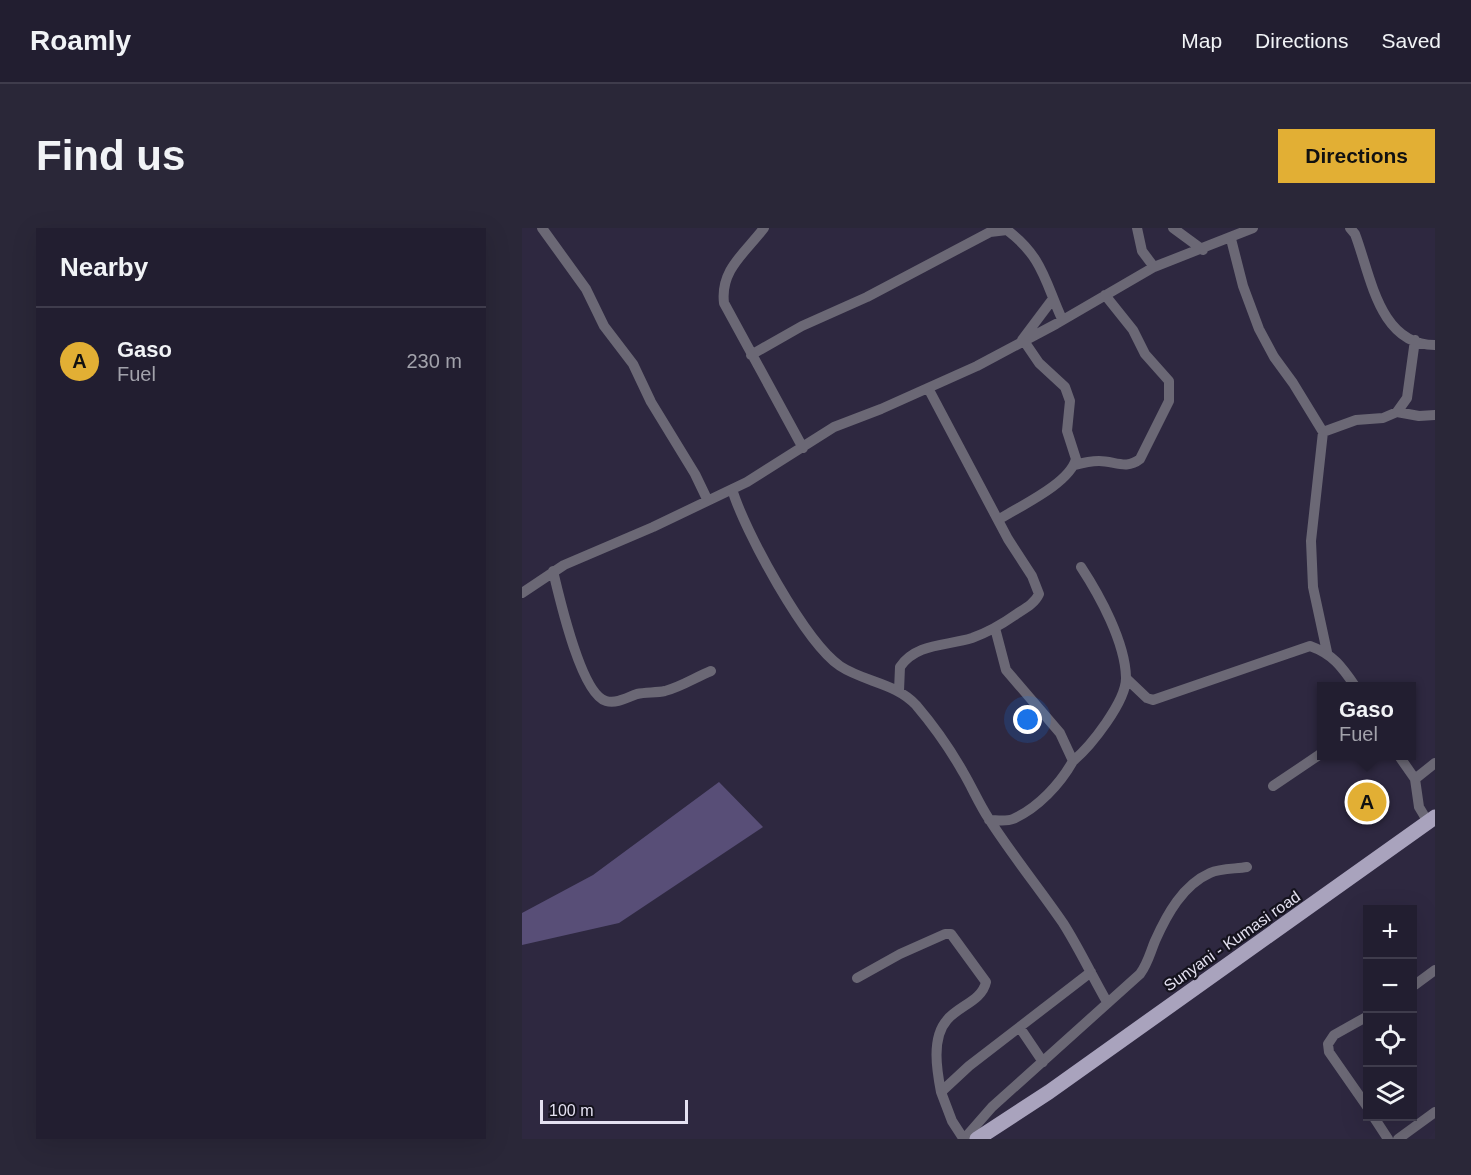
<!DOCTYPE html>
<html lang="en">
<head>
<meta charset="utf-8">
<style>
	:root { --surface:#221e30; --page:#2a2738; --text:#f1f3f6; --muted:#a2a2ab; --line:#3f3c4c; --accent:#e2af34 }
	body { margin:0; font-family:Helvetica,sans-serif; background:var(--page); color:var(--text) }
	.controls { position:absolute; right:18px; bottom:18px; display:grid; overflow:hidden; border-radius:0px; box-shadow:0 6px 24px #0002 }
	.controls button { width:54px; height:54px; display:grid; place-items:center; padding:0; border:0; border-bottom:2px solid var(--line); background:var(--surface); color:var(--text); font:30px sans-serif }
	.scale { position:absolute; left:18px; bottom:15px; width:148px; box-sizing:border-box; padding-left:6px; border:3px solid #e4e1f1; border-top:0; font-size:16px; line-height:21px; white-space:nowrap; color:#e4e1f1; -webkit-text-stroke:4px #15131e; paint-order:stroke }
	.you { position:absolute; left:506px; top:492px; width:21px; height:21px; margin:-15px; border:4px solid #fff; border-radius:50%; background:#1a73e8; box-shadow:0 0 0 9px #1a73e833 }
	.badge { display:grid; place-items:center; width:39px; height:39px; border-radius:50%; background:var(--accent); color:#111; font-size:20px; font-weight:700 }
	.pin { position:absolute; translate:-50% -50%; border:3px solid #fff; box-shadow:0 2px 6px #0006 }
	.popup { position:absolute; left:795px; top:454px; width:99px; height:78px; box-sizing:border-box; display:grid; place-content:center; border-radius:0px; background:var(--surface); filter:drop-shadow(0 2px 4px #0005); font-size:20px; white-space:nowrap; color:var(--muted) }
	.popup b { font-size:22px; color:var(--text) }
	.popup::after { content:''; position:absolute; left:50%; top:100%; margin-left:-12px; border:12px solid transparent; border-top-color:var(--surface) }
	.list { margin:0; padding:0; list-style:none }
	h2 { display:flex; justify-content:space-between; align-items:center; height:78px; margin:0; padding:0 24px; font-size:26px }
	h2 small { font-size:20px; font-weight:400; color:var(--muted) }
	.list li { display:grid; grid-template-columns:39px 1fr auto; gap:18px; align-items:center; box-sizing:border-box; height:108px; padding:0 24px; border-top:2px solid var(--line) }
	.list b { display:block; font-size:22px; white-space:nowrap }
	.list p { margin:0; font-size:20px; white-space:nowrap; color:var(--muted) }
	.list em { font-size:20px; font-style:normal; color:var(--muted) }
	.icon { flex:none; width:33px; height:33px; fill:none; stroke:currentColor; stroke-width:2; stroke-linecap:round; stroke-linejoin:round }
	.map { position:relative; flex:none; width:913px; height:911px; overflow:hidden; border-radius:0px }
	header { display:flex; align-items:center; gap:36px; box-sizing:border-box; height:84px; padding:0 30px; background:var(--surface); border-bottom:2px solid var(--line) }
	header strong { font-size:28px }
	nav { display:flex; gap:33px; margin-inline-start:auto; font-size:21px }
	.intro { display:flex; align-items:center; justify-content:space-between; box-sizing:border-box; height:144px; padding:0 36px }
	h1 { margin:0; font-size:42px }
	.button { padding:15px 27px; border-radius:0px; background:var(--accent); color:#111; font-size:21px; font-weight:700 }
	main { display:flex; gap:36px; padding:0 36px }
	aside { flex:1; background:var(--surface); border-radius:0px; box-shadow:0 6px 24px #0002 }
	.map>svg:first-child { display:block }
	.green { fill:#584e77 }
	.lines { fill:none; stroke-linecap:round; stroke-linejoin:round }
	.minor { stroke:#6b6875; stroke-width:10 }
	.primary { stroke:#a9a3bd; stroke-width:15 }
	.labels { text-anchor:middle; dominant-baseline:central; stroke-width:4.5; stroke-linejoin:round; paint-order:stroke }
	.street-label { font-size:16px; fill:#e4e1f1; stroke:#15131e }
</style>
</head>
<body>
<header>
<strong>Roamly</strong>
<nav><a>Map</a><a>Directions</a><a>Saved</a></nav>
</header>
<div class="intro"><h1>Find us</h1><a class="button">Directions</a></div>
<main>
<aside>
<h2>Nearby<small></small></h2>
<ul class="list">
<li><span class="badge">A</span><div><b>Gaso</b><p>Fuel</p></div><em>230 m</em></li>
</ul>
</aside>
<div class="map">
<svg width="913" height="911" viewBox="0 0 913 911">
	<rect width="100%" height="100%" fill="#2e2840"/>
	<path class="green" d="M197,554L241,599L97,695L0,717V685L71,647Z"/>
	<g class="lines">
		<path class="minor" d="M20,0L64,61L82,98L111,136L129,174L173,246L185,271
			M242,0C223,25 198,42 202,75L281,220
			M615,0L620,23L632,39
			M651,0L681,22
			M828,0L833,6C849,48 857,117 913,117
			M709,11L721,58L737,101L752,129L771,155L801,204L834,192L861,190L875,184L885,170L893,112
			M500,112L530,72
			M229,127L280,98L345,69L468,4L485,2C521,29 523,54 540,91
			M875,184L897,188L913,187
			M801,204L789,313L791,359L805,424
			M553,237C560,235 569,233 577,233C593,233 604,242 618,231L647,173V153L623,126L611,102L583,67
			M210,261C222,302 283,414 318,438C342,454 374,455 394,477C411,497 428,521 441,544C450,559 457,576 467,591C490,627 517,660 541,695C557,720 570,748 585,774
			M476,292C498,278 547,256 554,231L545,203L548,173L543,159L517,135L502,113
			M31,343C37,368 59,466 84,473C95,476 106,469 115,466C124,464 134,465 143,463C159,459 174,449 189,443
			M0,365L42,337L131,299L225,254L312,199L359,181L455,138L534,96L632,39L731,0
			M605,451L625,470L631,472L788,418C811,426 820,439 833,458
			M377,463L378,439C394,415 425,418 450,410C467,404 482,395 496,385C504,380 513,375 517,366L510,348L486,311L406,160
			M877,528L893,551
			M551,533C568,519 605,473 604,449C603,414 578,368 559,339
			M751,558L800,525
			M467,592C474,592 484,594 491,591C516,580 538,556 551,533L538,505L484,442L473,400
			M906,594L897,579L893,551L913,535
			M335,750L378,726L423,706H429L464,754C460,773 436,778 425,792C409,810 415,843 419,864
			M890,759L913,742
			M846,788L812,807L806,816L807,824L846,880
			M498,800L521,834
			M851,888L866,911
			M441,910L430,893L419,864L447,838L569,744
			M442,911L470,879L618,746C626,735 628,725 633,713C645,686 661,657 688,645C699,640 714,641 725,639
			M876,911L913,884"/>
		<path class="primary" d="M455,911L527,864L913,589"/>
	</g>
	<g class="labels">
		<g class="street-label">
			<text transform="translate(710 713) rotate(-35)">Sunyani - Kumasi road</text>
		</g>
	</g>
</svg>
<div class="controls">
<button>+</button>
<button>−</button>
<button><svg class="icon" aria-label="locate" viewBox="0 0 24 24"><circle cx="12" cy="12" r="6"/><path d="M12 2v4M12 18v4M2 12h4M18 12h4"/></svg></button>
<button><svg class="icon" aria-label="layers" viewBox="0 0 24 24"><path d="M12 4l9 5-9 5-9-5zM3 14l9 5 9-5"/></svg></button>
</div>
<div class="scale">100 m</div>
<div class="you"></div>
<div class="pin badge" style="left:845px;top:574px">A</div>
<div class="popup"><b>Gaso</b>Fuel</div>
</div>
</main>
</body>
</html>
